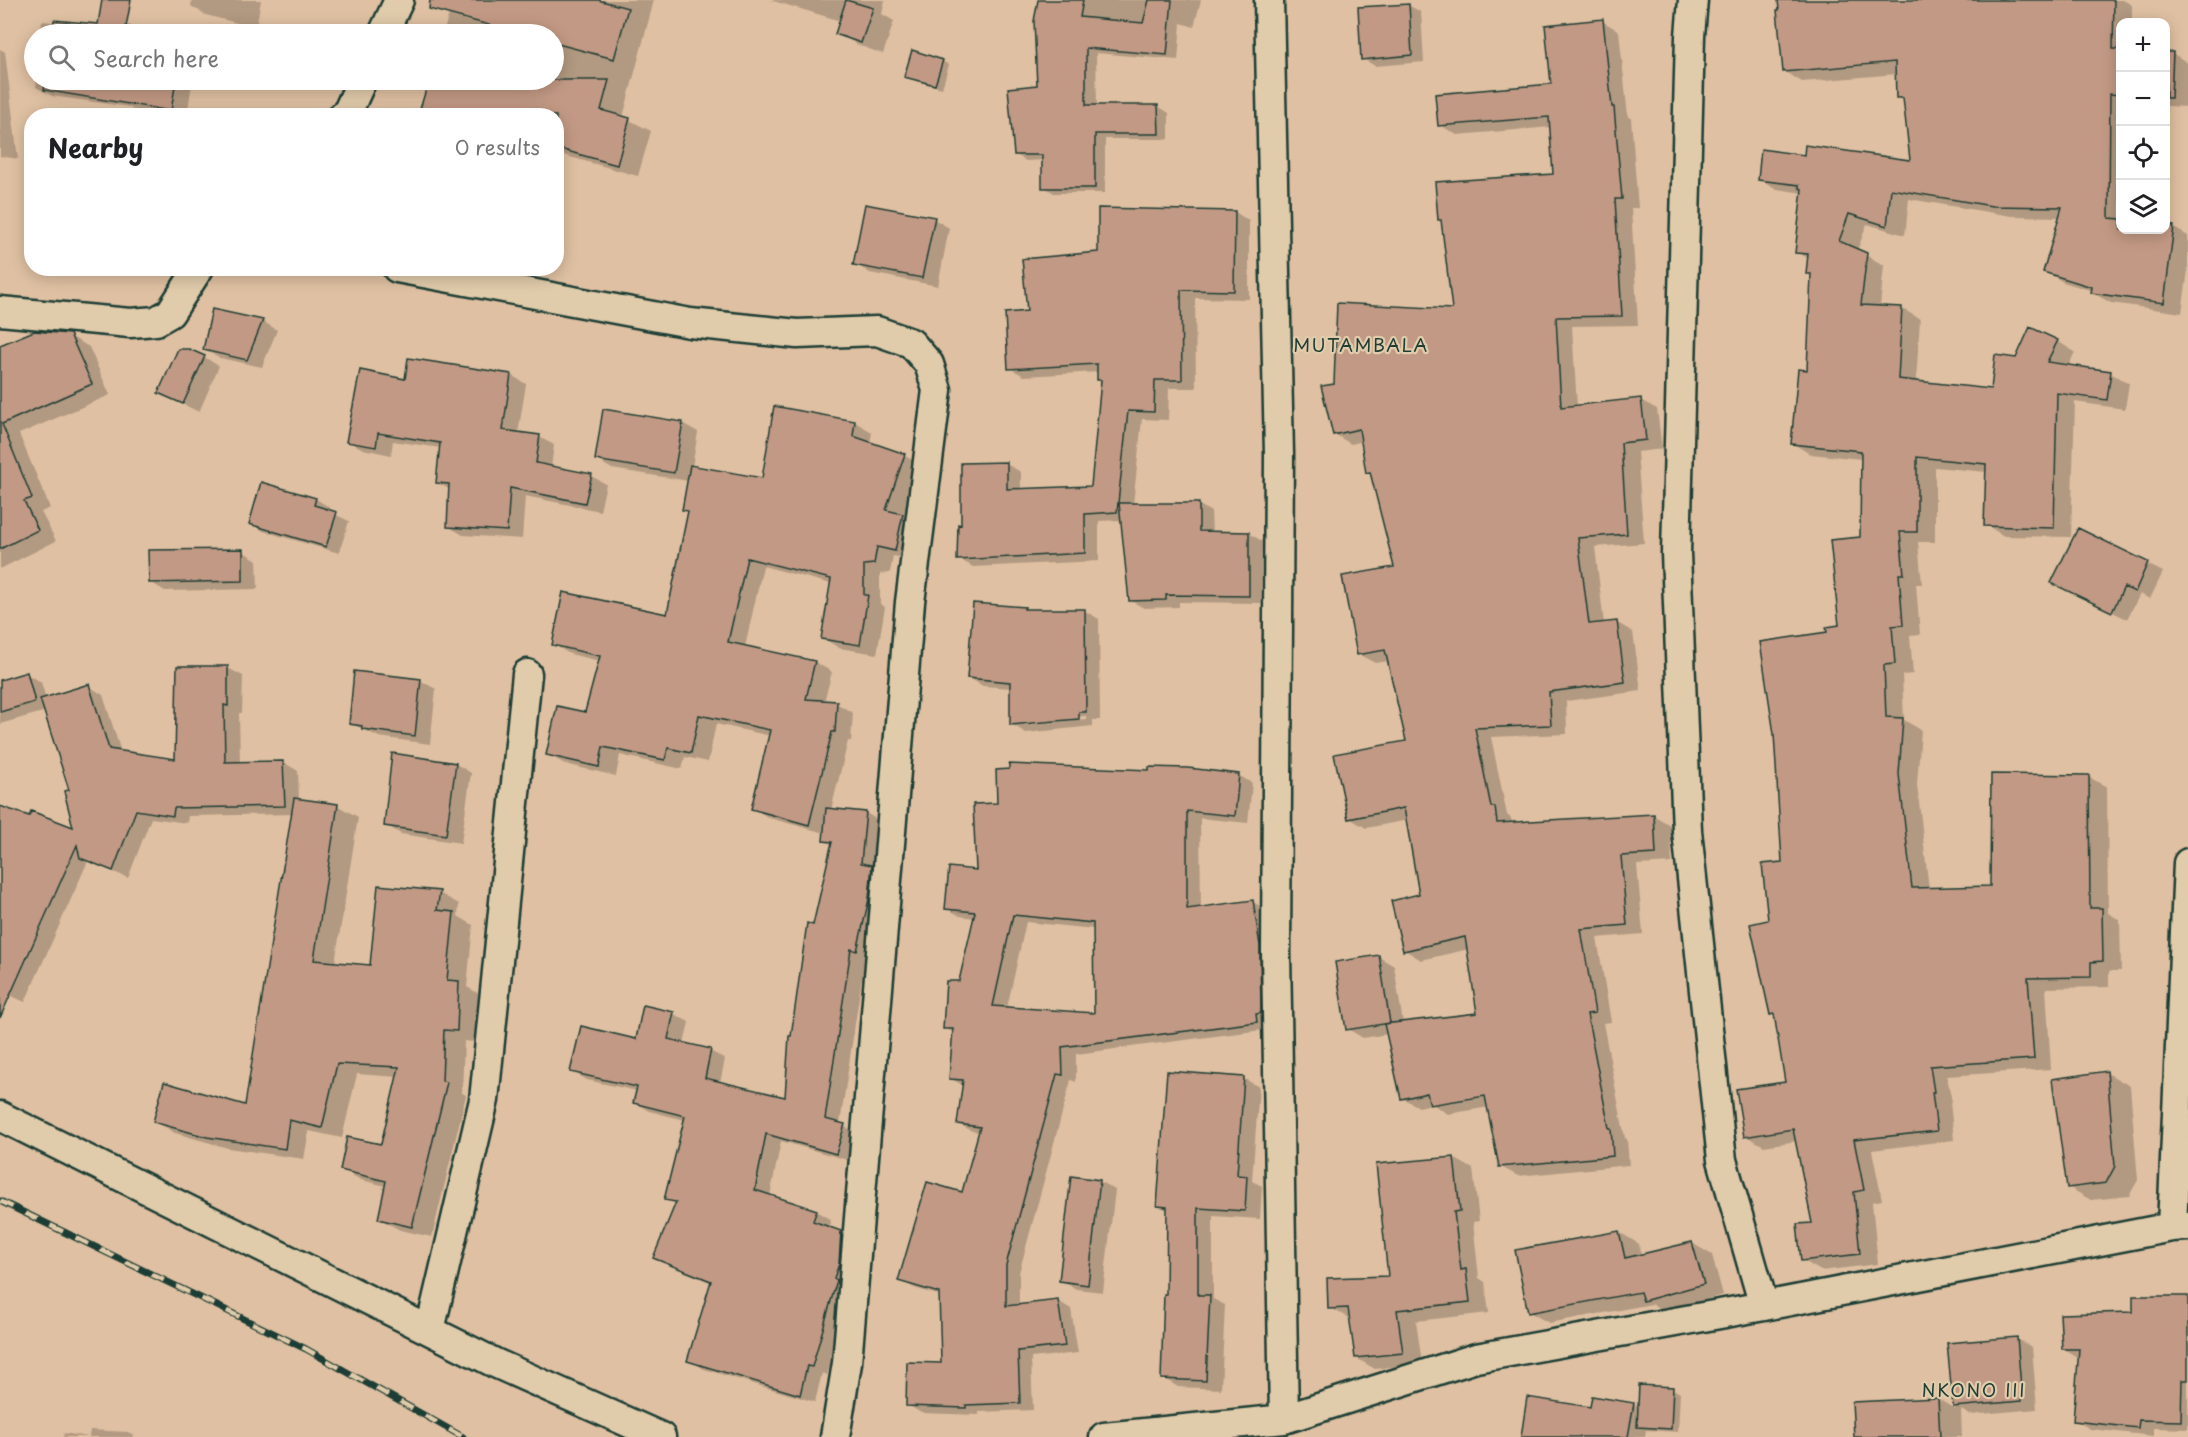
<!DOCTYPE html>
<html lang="en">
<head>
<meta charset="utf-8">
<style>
	:root { --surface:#fff; --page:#f6f6f6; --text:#202124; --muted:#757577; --line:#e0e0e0 }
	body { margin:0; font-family:"Playpen Sans",sans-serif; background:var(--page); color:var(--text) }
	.controls { position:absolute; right:18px; top:18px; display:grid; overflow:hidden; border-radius:12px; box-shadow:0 3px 15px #0003 }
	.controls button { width:54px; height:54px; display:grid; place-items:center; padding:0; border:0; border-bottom:2px solid var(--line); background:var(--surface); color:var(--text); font:30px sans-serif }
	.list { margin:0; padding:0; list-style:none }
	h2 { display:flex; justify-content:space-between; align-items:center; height:78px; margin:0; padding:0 24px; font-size:26px }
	h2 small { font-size:20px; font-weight:400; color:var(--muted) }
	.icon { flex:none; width:33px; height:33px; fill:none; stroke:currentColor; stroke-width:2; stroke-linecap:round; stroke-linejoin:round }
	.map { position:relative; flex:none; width:2188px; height:1437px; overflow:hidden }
	.search { position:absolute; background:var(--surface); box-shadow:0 3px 15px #0003; left:24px; top:24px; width:540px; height:66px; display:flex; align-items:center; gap:15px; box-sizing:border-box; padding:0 21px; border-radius:33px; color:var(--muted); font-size:22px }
	.panel { position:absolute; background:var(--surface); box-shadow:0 3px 15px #0003; left:24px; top:108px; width:540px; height:168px; border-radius:24px }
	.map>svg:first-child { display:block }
	.shadow { fill:#0003; fill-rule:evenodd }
	.building { fill:#c29984; stroke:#1f3d34; stroke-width:1.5; fill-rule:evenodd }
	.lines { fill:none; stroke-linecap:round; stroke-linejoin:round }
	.minor-casing { stroke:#1f3d34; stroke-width:33 }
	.minor { stroke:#e0cbaa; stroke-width:28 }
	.rail-casing { stroke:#1f3d34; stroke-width:7 }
	.rail { stroke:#e0cbaa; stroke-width:4.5; stroke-dasharray:14; stroke-linecap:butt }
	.labels { text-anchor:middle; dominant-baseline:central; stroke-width:4.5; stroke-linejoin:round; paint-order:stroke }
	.quarter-label { font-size:18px; letter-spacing:1.5px; fill:#1f3d34; stroke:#e0cbaa }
</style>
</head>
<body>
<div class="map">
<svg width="2188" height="1437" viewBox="0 0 2188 1437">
	<rect width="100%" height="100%" fill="#dfc0a2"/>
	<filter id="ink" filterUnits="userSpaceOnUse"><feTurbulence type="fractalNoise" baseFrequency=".0167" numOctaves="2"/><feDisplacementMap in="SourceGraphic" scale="12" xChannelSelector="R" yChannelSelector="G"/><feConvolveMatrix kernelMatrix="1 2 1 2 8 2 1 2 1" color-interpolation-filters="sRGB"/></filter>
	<g filter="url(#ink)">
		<path class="shadow" d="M192,0H261L256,28L206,15L191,6Z
			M453,0H654L623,117L651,131L638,176L556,153V116H434L422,109L430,80H554V34H443Z
			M770,0H885L882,14L894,21L883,54L858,45L837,33L841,21Z
			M1040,0H1201L1194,27L1181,23L1178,60L1096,53L1097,106H1158L1169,113V139H1105V193H1054L1044,187V160L1026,161L1015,154L1038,86Z
			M1780,0H2123L2132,5V22H2120V230H2166V227L2174,228L2188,236V270L2182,313L2111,303L2093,293V291L2063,282L2045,271L2061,217L2012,216L1909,199L1905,235L1867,224L1857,251L1884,265L1880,307L1901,308L1920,319L1916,382L1992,390L2016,359L2057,341L2075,352L2068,367L2110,373L2129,383L2125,409L2075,402L2071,537L2004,536L1986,525L1987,472L1935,467V542H1918L1922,584H1916L1920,635L1910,636L1913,674L1902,675L1904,720L1921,730L1917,785L1929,889L1992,887L2089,777L2107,787L2108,913L2120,920L2121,971H2109V987L2046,988L2051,1069L1947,1076L1952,1102H1950L1954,1140L1872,1150L1882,1200L1872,1202L1878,1264L1821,1271L1802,1260L1814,1224L1797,1141L1764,1146L1746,1136L1786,1083L1775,1016L1772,1014L1770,921L1784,863L1828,633L1840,627L1862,539V459L1810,454L1792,443L1808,371L1812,276L1807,273L1809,259L1797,252L1803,193L1777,189L1759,179L1805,157L1912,162L1905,101L1897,97V74L1802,82L1784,71Z
			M1408,5L1421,12L1424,62L1375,66L1363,59Z
			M42,21L129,29L139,34H41Z
			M1602,21L1619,31L1628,117L1631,118L1638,208H1631L1638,325L1572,326L1577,407L1640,400L1657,409L1662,449L1637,452L1644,543L1595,547L1604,624L1616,622L1633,632L1641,691L1566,701L1567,734L1491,737L1507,815L1511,818L1512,824L1653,815L1670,825L1672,863L1637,865L1643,934L1597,938L1611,1022L1603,1023L1625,1138L1627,1139L1629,1165L1518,1176L1501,1167L1489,1107L1448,1114L1432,1104L1419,1107L1402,1098L1388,1034L1363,1038L1348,1029L1379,957L1394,966L1403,1023L1479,1014L1469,949L1421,960L1405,950L1421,895L1408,820L1366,828L1349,818L1408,742L1390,661L1375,663L1358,654L1396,569L1372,475L1367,472L1363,441L1351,444L1334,434L1335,385L1453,311L1555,175L1551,127L1457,135L1440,125L1553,86Z
			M0,49L5,52L18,159L0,156Z
			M2166,53H2172L2188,63V107L2166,106Z
			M942,61L949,65L942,88L913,80L906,76Z
			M37,80H186L192,83L187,116H166L133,110L129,107L52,96L36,87Z
			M1235,212L1249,221V299L1195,298L1196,388H1169L1168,420L1142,419L1133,505L1198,504L1211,512L1212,533H1248L1262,541L1261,603L1179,602V607L1144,608L1131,601L1122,520L1099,521V561L973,567L959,559L962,527L1006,464L1021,472V490L1092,487L1103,382L1099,379V372L1024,376L1010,368L1029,312L1099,254Z
			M934,219L949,228L938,286L870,273L855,264Z
			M262,321L277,330L262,367L220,358L204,350Z
			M70,336L89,347L110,395L19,434L50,508L41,512L56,541L0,569V347Z
			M204,357L219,366L199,412L160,393Z
			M410,360L511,375L526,384L518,434L539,437L554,445L551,468L591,476L606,484L600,511L525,496L522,539L463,535L448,526L450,490L437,482L441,448L393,441L391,455L363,449L348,441L407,381Z
			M775,408L855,422L872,432L870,444L905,456L921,465L904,516L920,525L912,560L893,556L890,573L880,574V604L885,607L877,654L839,648L823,638L831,584L763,566L745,647L815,662L832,672L824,702L836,703L853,713L851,741H848L831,810L866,813L881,822L872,958L865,957L840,1124L859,1134L851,1161L781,1141L770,1196L816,1211L831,1220L828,1228L856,1241L852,1290L827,1375L822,1373L815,1402L704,1369L689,1360L712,1283L670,1266L655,1257L677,1205L666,1199L685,1120L649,1111L635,1103L637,1091L587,1080L572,1071L637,1040L644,1007L674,1014L689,1022L684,1044L710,1051L725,1059L720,1083L786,1099L792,1038L833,845L824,840L825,833L769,818L753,808L771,736L716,724L708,762L685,757L682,769L620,755L616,776L565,764L548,755L586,713L600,661L570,654L554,645L668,615L689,512L684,509L689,481L612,469L597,460L682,423L698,432L692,467L763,480Z
			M262,484L316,499L329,507L328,511L349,521L339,553L263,531L250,523Z
			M2079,530L2163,572L2150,599L2140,594L2127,619L2053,583Z
			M242,551L257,560L258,589L165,591L150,582Z
			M1024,608L1028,610L1085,611L1099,619L1100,720H1093V726L1026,733L1011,724L1012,688L983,686L969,678ZM1086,716V719L1024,725V722Z
			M178,667L228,668L243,676L242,713H239L240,763L283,762L298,771L299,800L338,806L358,817L335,963L371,966L439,893L459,904L458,916L473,925L467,987L479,994L476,1042L464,1041L462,1093L466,1095L432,1237L400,1230L380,1219L386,1186L361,1180L341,1169L382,1146L398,1077L357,1074L342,1138L309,1131L304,1159L228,1148L175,1133L155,1121L247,1107L293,814L188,816L187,823L151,818L128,878L88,861L25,1002L5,993L0,997V807L30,818L75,830L70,791L46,711L0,724V681L27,674L41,682L46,699L89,686L103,695L121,752L176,760Z
			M355,673L421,681L436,689L430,744L379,737L350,723Z
			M456,764L471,773L461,843L401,834L386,825Z
			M1238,775L1252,783L1248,823L1200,818L1201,909L1253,902L1267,910L1270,1029L1076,1054V1082L1071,1080L1019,1273V1306L1058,1301L1071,1309L1078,1353L1031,1358L1033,1410L979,1412V1415L921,1413L908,1405L942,1365L941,1296L914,1288L900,1280L963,1194L980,1132L972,1131L959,1124L964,1086L950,1078L954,1033L945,1028L960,983L975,918L960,916L946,908L978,872ZM1026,922L1094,929L1096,1014L1007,1008Z
			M2107,1073L2130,1086L2138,1180L2129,1196L2091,1200L2068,1187Z
			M1243,1078L1259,1087L1252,1181L1262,1186L1260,1219L1213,1216V1299L1225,1305L1221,1389L1178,1387L1163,1378L1168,1295V1211L1159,1205Z
			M1454,1158L1473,1169L1479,1221L1473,1222L1479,1278L1485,1282L1489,1313L1416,1321L1422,1363L1375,1369L1356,1358L1351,1319L1330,1308L1390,1278Z
			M1099,1181L1115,1190L1103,1292L1076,1289L1061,1280Z
			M1619,1232L1639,1244L1641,1255L1692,1243L1712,1255L1723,1295L1664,1311L1652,1304L1549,1323L1529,1312Z
			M2188,1298V1429L2154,1428V1436L2090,1429L2075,1420L2078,1357L2063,1348L2135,1314Z
			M2016,1339L2032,1347L2037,1409L1970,1415L1961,1410L1962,1437H1856L1938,1399L1955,1409L1949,1344Z
			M1641,1386L1673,1389L1680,1393L1678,1432L1646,1430L1645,1437H1605L1633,1404L1640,1408Z
			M90,1430L128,1432L135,1437H63L64,1433L89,1437Z"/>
		<path class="building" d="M102,0H131L126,27H130L129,34H52L54,20L98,24Z
			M430,0H598L628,8L614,59L554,43V34H523L429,9Z
			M846,0L873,8L861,43L835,34Z
			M1038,0H1083L1080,17L1143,23L1149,0H1172L1167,55L1086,48V105H1158L1159,134H1095V188H1042V155H1014L1008,88L1037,85L1034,21Z
			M1778,0H2114L2113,49H2121V95L2110,94L2109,218L2121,219V230H2166V225L2174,226L2164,303L2091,293L2092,287L2043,272L2062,207L1992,206L1891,189L1887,226L1849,214L1839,241L1867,253L1861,305L1902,307L1898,379L1991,389L1995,355L2016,358L2030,327L2058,340L2047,362L2111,371L2107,400L2057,393L2054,528L1984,526L1986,464L1917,457V532H1900L1904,574H1899L1903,625L1892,626L1895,664L1884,665L1886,717L1903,718L1899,774L1912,888L1990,886L1991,774L2089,775L2090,908H2102L2103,961L2091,962V977L2028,978L2034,1059L1930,1066L1934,1092H1932L1937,1131L1854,1140L1864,1190L1854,1192L1860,1254L1801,1261L1797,1224L1812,1223L1793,1129L1744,1137L1736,1089L1785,1082L1774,1014L1770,1015L1750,924L1768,920L1762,864L1782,862L1774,734L1760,642L1827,632L1826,627L1839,625L1830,540L1860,537L1861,451L1791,444L1798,369L1807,370L1811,274H1806L1808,254L1795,253L1802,189L1799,188V185L1758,180L1761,149L1804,155L1805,145L1910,160L1903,98H1896L1895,62L1783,72L1777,10H1779Z
			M1409,4L1412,55L1361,60L1358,7Z
			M1603,19L1612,107H1614L1622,199H1615L1622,316L1556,317L1561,407L1641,398L1646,440L1621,443L1627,534L1578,538L1589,624L1617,621L1625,682L1549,692L1551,725L1475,728L1491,807H1495L1497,823L1654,814L1656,854L1621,856L1627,925L1581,929L1595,1013L1587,1014L1609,1128H1611L1613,1156L1499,1167L1485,1096L1430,1105L1427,1093L1401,1099L1384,1024L1477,1013L1465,937L1403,951L1391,901L1419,894L1404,808L1348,819L1334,754L1406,741L1385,650L1357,655L1342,576L1394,567L1370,472L1366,473L1359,429L1333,435L1321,386L1334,384L1337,303L1452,309L1441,220H1438L1435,182L1553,174L1549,117L1438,126L1435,94L1551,84L1545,25Z
			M912,50L943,60L935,85L904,77Z
			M2166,52H2173L2171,98H2166Z
			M46,80H176L171,111L44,90Z
			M429,80H609L601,110L630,118L617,165L556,148V116H442L420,109Z
			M865,204L935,217L922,278L853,265Z
			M1098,208L1235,211L1234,291L1181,290L1182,380H1155L1154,412L1128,411L1117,512L1085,514V553L957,560L958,524L961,525V463L1007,462V489L1091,486L1101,380H1097V364L1008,369L1005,313L1027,311L1022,259L1098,252Z
			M212,309L263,320L247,360L203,350Z
			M34,331L70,334L92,384L2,424L32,498L24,501L38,530L0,549V345Z
			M178,349H189L205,356L183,404L158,393Z
			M408,358L511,374L503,430L540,435L536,463L592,474L585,503L510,488L507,531L447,527L449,484L436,483L440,443L378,433L376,447L346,442L360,370L405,379Z
			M774,406L855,421L853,436L905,454L886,510L903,514L895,551L877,547L874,564L864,565V595H868L860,645L821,639L831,579L747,558L728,642L815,661L806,699L837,701L835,732H832L809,825L751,809L770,730L699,715L691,753L668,748L665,760L603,747L599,767L546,755L557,706L585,712L600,656L552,645L563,592L667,614L688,511L682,510L690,465L762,478Z
			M603,409L683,422L674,473L595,460Z
			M261,482L316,498L314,505L337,512L326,547L249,524Z
			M1119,503H1199V531L1249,532V596L1166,595V600L1129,601Z
			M2078,528L2148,562L2135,592L2124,587L2112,612L2051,583Z
			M243,549V581L149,583L148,550Z
			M973,603L1025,607L1024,609H1085L1086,712H1079V719L1010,725V682L967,678Z
			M177,666H228V706L224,705L225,762L283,761L285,806L174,808L173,816L136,810L113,871L80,858L77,845L0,1018V806L29,816L31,811L73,827L64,791L69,790L40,699L89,684L109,749L175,759Z
			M354,671L421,679L415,736L362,729V726L349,724Z
			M27,672L35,702L0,712V680Z
			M392,753L456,763L446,835L384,826Z
			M1009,764L1149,770V767L1188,768L1239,774L1235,816L1187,811V909L1253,900L1260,946L1261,1013L1256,1014L1257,1022L1062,1047L1063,1075L1057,1074L1006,1265V1306L1058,1300L1065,1346L1018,1351L1020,1403L966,1405V1408L906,1406L907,1362L941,1363L939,1293L898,1281L927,1182L962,1192L980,1127L957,1124L963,1080L949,1079L953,1029H943L946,981H959L975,912L945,909L949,867L976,870L973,804L997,803L996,770L1009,769ZM1013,915L1093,923L1094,1013L993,1006Z
			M294,798L338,804L314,960L370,965L378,885L440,891L437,910L454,912L447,980L459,981L457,1031L444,1030L442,1081L447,1082L412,1227L378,1219L386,1181L340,1170L347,1137L381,1144L399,1067L337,1064L322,1128L289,1120L285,1149L207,1137L153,1122L164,1082L245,1105Z
			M826,808L866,812L861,863L872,865L869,899L857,951L851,949L825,1119L845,1124L836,1154L766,1134L755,1190L817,1210L813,1221L841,1231L839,1264L834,1278L837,1280L812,1367L807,1366L800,1395L687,1361L711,1281L653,1258L676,1202L664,1200L685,1116L633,1103L637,1087L570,1072L581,1026L636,1039L643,1005L674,1012L668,1039L711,1049L705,1078L785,1097L789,1036H791L807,923L813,925L832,842L823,841Z
			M1379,955L1390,1023L1346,1030L1335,962Z
			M1167,1071L1244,1077L1237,1175L1247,1176L1245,1211L1198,1208V1295H1210L1206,1381L1161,1379L1164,1294H1166L1167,1207L1157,1206Z
			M2107,1071L2115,1166L2106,1183L2067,1188L2052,1079Z
			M1454,1157L1460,1211L1454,1212L1461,1270L1466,1269L1470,1302L1397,1310L1403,1353L1355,1358L1348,1308L1328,1309L1327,1278L1388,1276L1376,1164Z
			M1071,1176L1100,1180L1088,1285L1059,1281Z
			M1619,1231L1625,1258L1692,1242L1704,1284L1643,1301L1640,1292L1528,1313L1515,1250Z
			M2133,1296H2188V1380H2182L2181,1421L2139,1420L2138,1428L2073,1421L2079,1349H2062L2060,1314L2133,1312Z
			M2017,1337L2022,1401L1953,1407L1947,1343Z
			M1639,1385L1673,1387L1671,1429L1637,1427Z
			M1592,1396L1634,1403L1628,1437H1521L1527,1397L1590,1407Z
			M1938,1398L1940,1437H1854L1852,1402Z"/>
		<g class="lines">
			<g class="minor-casing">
				<path id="minor" d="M1269,0L1279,454L1276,952L1284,1419
					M1693,0L1690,36L1676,553L1687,831L1722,1160L1764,1306
					M383,34L399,0
					M343,116L348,111L362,80
					M397,268L690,323L797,334L877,331L911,343L929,364L937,390L910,602L847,1363L835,1437
					M0,311L130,323L156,321L170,313L199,268
					M0,1116L495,1363L661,1437
					M2172,1227L2188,863
					M430,1330L484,1100L527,674
					M1104,1437L1284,1419L1476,1358L1764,1306L2172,1227L2188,1226"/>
			</g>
			<use href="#minor" class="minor"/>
			<g class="rail-casing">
				<path id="rail" d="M0,1201L306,1349L463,1437"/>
			</g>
			<use href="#rail" class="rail"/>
		</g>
	</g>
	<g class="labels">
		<g class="quarter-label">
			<text x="1361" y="344">MUTAMBALA</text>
			<text x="1974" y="1389">NKONO III</text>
		</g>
	</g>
</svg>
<div class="controls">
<button>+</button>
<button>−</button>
<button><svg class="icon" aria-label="locate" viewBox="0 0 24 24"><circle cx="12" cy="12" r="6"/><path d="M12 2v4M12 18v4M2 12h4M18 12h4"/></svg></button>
<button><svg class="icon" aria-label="layers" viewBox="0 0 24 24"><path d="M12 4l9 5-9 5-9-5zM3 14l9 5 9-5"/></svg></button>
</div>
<div class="search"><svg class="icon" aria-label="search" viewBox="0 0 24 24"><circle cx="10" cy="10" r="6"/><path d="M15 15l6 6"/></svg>Search here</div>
<section class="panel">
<h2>Nearby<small>0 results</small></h2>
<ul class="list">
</ul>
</section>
</div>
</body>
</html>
